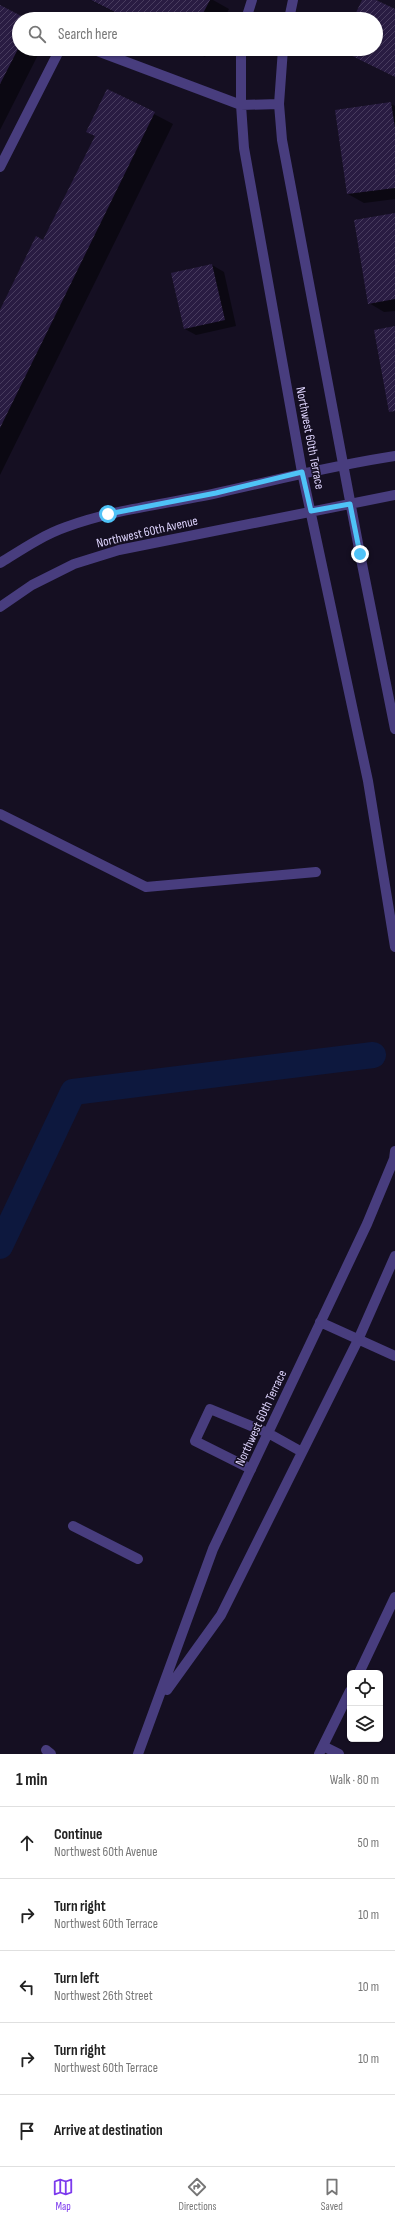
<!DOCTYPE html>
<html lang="en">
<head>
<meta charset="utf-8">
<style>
	:root { --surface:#fff; --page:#f6f6f6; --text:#222; --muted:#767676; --line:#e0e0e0; --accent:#7c3aed }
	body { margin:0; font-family:"Sofia Sans Condensed",sans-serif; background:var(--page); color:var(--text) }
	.controls { position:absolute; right:12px; bottom:12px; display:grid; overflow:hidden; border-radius:6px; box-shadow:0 1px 3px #0004 }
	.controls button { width:36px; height:36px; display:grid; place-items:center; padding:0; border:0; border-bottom:1px solid var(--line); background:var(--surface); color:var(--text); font:20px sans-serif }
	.stop { position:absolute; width:12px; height:12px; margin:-9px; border:3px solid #4fc3f7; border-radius:50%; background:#fff }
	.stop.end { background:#4fc3f7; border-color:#fff; box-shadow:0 1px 4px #0008 }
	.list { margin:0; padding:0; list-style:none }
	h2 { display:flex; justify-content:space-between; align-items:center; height:52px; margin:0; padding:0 16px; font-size:17px }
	h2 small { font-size:13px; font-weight:400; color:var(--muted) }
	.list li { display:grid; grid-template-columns:26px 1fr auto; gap:12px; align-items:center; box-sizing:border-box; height:72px; padding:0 16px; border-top:1px solid var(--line) }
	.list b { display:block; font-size:15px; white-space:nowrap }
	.list p { margin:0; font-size:13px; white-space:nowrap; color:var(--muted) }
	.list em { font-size:13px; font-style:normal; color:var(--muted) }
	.icon { flex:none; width:22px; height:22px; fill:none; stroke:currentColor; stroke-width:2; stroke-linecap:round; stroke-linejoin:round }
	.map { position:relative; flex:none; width:395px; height:1754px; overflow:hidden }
	.search { position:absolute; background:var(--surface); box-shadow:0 1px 3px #0004; left:12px; right:12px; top:12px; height:44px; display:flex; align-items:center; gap:10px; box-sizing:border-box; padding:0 14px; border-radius:22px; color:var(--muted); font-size:15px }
	.sheet { height:412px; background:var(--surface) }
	nav { display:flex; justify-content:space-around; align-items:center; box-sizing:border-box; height:56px; border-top:1px solid var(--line); background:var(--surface); font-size:11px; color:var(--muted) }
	nav a { display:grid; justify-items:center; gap:2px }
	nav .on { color:var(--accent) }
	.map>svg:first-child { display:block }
	.shadow { fill:#0007 }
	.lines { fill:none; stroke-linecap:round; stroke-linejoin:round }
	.canal { stroke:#0d183e; stroke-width:26 }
	.building { fill:url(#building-hatch) }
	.service { stroke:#483d7e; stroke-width:10 }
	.minor { stroke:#483d7e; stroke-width:10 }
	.route { stroke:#4fc3f7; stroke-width:5 }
	.labels { text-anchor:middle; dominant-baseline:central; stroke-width:3; stroke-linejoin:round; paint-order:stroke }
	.street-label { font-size:13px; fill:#ddd3fc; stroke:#150f22 }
</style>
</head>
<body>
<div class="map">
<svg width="395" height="1754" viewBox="0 0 395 1754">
	<defs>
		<pattern id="building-hatch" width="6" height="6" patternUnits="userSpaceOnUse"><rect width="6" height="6" fill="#291c42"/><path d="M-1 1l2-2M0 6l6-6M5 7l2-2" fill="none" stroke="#483c5e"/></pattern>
	</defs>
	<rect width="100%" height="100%" fill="#150f22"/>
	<path class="shadow" d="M90,0H213L229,9L224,19H128Z
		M363,0H374L395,10V77L340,49H376V19H354Z
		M0,6L25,19H19V49H41L0,130Z
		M188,49H209L205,57Z
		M108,90L173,124L0,475V312L44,241L96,136Z
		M391,104L395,106V199L364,203L348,194L337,111Z
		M395,214V311L384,312L369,303Z
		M212,265L224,272L236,326L196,335L185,329Z"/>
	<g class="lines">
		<path class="canal" d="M0,1246L73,1092L373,1055"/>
	</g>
	<path class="building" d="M91,0H210L200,19H129Z
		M362,0H376L395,9V77L338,49H376V19H353Z
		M0,5L27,19H19V47L0,84Z
		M107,89L155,112L0,428V310L36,236L43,240L95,136L86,132Z
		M391,102L395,128V188L347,194L335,110Z
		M395,213V299L368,304L354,220Z
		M212,264L225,320L184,329L171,273Z
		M395,326V411L389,412L374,330Z"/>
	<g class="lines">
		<path class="service" d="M0,814L146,887L316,872
			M251,1469L195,1441L210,1409L268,1433
			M73,1526L138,1559
			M46,1750L51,1754"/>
		<path class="minor" d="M246,19L252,0
			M289,19L293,0
			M92,49L241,105L279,104
			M241,49V105L244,148L302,472L368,781L395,947
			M283,49L279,104L282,140L360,554L395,729
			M0,167L60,49
			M0,563C21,550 43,535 66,527C115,509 167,504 217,493C276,480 335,465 395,456
			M0,607L32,585L74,564L119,550L395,495
			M320,1322L395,1356
			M268,1433L302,1452
			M359,1673L395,1597
			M167,1690L221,1615L358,1340L395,1256
			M323,1746L339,1754
			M138,1754L213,1549L367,1224L394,1159L395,1151
			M319,1754L350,1691"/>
	</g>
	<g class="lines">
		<path class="route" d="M108,514L216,493L302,472L311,511L350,504L360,554"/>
	</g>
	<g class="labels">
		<g class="street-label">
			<text transform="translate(310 438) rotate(79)">Northwest 60th Terrace</text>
			<text transform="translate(147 532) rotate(-13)">Northwest 60th Avenue</text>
			<text transform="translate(261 1418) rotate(-65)">Northwest 60th Terrace</text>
		</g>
	</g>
</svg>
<div class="controls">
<button><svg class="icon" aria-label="locate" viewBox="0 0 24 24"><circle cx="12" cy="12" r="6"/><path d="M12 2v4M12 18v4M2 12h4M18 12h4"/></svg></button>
<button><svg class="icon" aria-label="layers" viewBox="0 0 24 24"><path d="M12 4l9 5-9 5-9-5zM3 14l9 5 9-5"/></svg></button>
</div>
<div class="stop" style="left:108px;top:514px"></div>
<div class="stop end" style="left:360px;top:554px"></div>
<div class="search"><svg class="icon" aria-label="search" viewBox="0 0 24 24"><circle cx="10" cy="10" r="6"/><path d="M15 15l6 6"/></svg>Search here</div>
</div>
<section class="sheet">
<h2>1 min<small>Walk · 80 m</small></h2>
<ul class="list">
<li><svg class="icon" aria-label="ahead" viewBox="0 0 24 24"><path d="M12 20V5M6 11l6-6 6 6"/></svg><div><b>Continue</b><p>Northwest 60th Avenue</p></div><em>50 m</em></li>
<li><svg class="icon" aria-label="right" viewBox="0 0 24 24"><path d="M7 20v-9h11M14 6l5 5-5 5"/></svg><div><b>Turn right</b><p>Northwest 60th Terrace</p></div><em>10 m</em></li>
<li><svg class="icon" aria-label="left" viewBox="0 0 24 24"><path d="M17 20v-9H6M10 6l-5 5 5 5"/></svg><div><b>Turn left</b><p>Northwest 26th Street</p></div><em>10 m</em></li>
<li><svg class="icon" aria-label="right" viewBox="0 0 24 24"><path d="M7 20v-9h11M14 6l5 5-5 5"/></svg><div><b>Turn right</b><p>Northwest 60th Terrace</p></div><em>10 m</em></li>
<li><svg class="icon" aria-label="arrive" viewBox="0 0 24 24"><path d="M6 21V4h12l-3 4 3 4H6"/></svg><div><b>Arrive at destination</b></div></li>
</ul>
</section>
<nav>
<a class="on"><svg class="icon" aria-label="map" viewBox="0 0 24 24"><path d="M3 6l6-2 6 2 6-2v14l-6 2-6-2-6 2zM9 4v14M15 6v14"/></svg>Map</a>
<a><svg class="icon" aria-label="directions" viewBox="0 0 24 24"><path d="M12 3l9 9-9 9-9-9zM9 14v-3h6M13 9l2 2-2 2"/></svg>Directions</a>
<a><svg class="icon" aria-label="saved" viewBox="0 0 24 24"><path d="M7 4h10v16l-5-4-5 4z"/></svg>Saved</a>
</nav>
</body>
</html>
